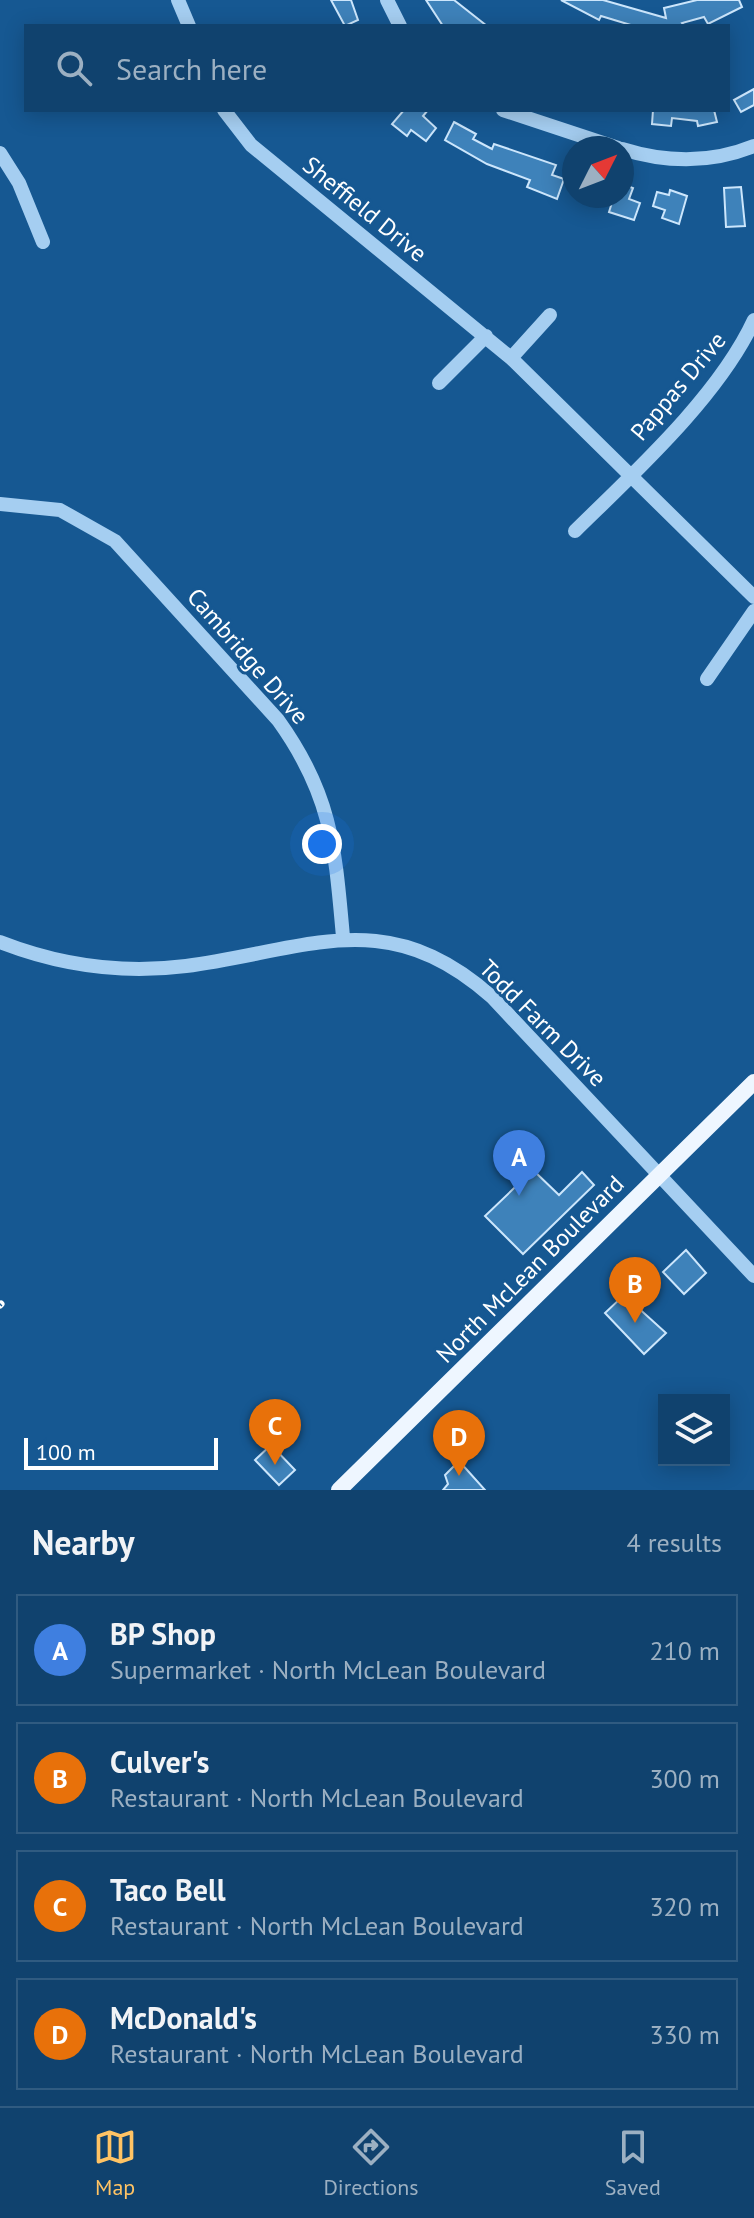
<!DOCTYPE html>
<html lang="en">
<head>
<meta charset="utf-8">
<style>
	:root { --surface:#10426e; --page:#1e4d76; --text:#f1f3f6; --muted:#9cb0c2; --line:#305b81; --accent:#ffc364 }
	body { margin:0; font-family:"PT Sans",sans-serif; background:var(--page); color:var(--text) }
	.controls { position:absolute; right:24px; bottom:24px; display:grid; overflow:hidden; border-radius:0px; box-shadow:0 4px 20px #0003 }
	.controls button { width:72px; height:72px; display:grid; place-items:center; padding:0; border:0; border-bottom:2px solid var(--line); background:var(--surface); color:var(--text); font:40px sans-serif }
	.compass { position:absolute; left:562px; top:136px; width:72px; height:72px; border-radius:50%; background:var(--surface); box-shadow:0 4px 20px #0003; rotate:48deg }
	.scale { position:absolute; left:24px; bottom:20px; width:194px; box-sizing:border-box; padding-left:8px; border:4px solid #fff; border-top:0; font-size:22px; line-height:28px; white-space:nowrap; color:#fff; -webkit-text-stroke:6px #165892; paint-order:stroke }
	.you { position:absolute; left:322px; top:844px; width:28px; height:28px; margin:-20px; border:6px solid #fff; border-radius:50%; background:#1a73e8; box-shadow:0 0 0 12px #1a73e833 }
	.badge { display:grid; place-items:center; width:52px; height:52px; border-radius:50%; background:var(--accent); color:#fff; font-size:26px; font-weight:700 }
	.pin { position:absolute; translate:-50% -66px; filter:drop-shadow(0 2px 4px #0008) }
	.pin::after { content:''; position:absolute; top:42px; width:28px; height:24px; background:inherit; clip-path:polygon(0 0,100% 0,50% 100%) }
	.list { margin:0; padding:0; list-style:none }
	h2 { display:flex; justify-content:space-between; align-items:center; height:104px; margin:0; padding:0 32px; font-size:34px }
	h2 small { font-size:26px; font-weight:400; color:var(--muted) }
	.list li { display:grid; grid-template-columns:52px 1fr auto; gap:24px; align-items:center; box-sizing:border-box; height:112px; margin:0 16px 16px; padding:0 16px; border:2px solid var(--line); border-radius:0px }
	.list b { display:block; font-size:30px; white-space:nowrap }
	.list p { margin:0; font-size:26px; white-space:nowrap; color:var(--muted) }
	.list em { font-size:26px; font-style:normal; color:var(--muted) }
	.icon { flex:none; width:44px; height:44px; fill:none; stroke:currentColor; stroke-width:2; stroke-linecap:round; stroke-linejoin:round }
	.map { position:relative; flex:none; width:754px; height:1490px; overflow:hidden }
	.search { position:absolute; background:var(--surface); box-shadow:0 4px 20px #0003; left:24px; right:24px; top:24px; height:88px; display:flex; align-items:center; gap:20px; box-sizing:border-box; padding:0 28px; border-radius:0px; color:var(--muted); font-size:30px }
	.sheet { height:616px; background:var(--surface) }
	nav { display:flex; justify-content:space-around; align-items:center; box-sizing:border-box; height:112px; border-top:2px solid var(--line); background:var(--surface); font-size:22px; color:var(--muted) }
	nav a { display:grid; justify-items:center; gap:4px }
	nav .on { color:var(--accent) }
	.map>svg:first-child { display:block }
	.building { fill:#3e82ba; stroke:#cce6fc; stroke-width:2 }
	.lines { fill:none; stroke-linecap:round; stroke-linejoin:round }
	.minor { stroke:#a5cef1; stroke-width:14 }
	.major { stroke:#eef6ff; stroke-width:16 }
	.rail-casing { stroke:#fff; stroke-width:7 }
	.rail { stroke:#165892; stroke-width:4; stroke-dasharray:12; stroke-linecap:butt }
	.labels { text-anchor:middle; dominant-baseline:central; stroke-width:6; stroke-linejoin:round; paint-order:stroke }
	.street-label { font-size:24px; fill:#fff; stroke:#165892 }
</style>
</head>
<body>
<div class="map">
<svg width="754" height="1490" viewBox="0 0 754 1490">
	<rect width="100%" height="100%" fill="#165892"/>
	<path class="building" d="M331,0H351L358,20L345,26Z
		M426,0H454L487,26H443Z
		M561,0H603L666,18L664,8L697,0H739L742,7L708,24L704,17L682,23L684,26H634L601,16L599,20Z
		M754,89V105L741,112L734,100Z
		M404,110H428L423,116L436,128L426,141L411,130L407,136L392,124Z
		M653,110H714L717,122L698,126L697,121L672,118L671,126L652,124Z
		M454,122L476,134L473,139L492,149L494,144L556,165L552,175L564,179L557,199L527,187L530,180L487,164L445,140Z
		M622,184L633,188L629,199L640,203L634,220L609,212L614,196H622Z
		M741,187L745,226L726,227L724,188Z
		M670,190L687,196L679,224L662,218L665,210L653,206L657,192L669,195Z
		M533,1170L559,1195L582,1172L594,1185L523,1254L485,1216Z
		M686,1250L706,1273L684,1294L663,1272Z
		M624,1295L666,1333L644,1354L605,1313Z
		M271,1445L295,1470L279,1485L255,1460Z
		M459,1461L485,1490H443L448,1484L445,1475Z"/>
	<g class="lines">
		<path class="minor" d="M178,0L189,26
			M387,0L400,26
			M224,110L251,145L511,358L754,597
			M503,110L618,148
			M622,149C667,163 710,164 754,146
			M0,153L19,183L43,242
			M511,358L550,315
			M439,383L486,336
			M0,504L60,510L115,541L278,720C332,795 335,848 343,937
			M575,531C634,473 719,396 754,320
			M707,679L754,611
			M0,942C59,965 123,974 186,966C308,950 386,903 492,997L754,1276"/>
		<path class="major" d="M339,1490L754,1082"/>
		<g class="rail-casing">
			<path id="rail" d="M0,1305L1,1304"/>
		</g>
		<use href="#rail" class="rail"/>
	</g>
	<g class="labels">
		<g class="street-label">
			<text transform="translate(365 209) rotate(39)">Sheffield Drive</text>
			<text transform="translate(678 386) rotate(-50)">Pappas Drive</text>
			<text transform="translate(248 656) rotate(49)">Cambridge Drive</text>
			<text transform="translate(543 1023) rotate(45)">Todd Farm Drive</text>
			<text transform="translate(530 1269) rotate(-45)">North McLean Boulevard</text>
		</g>
	</g>
</svg>
<div class="controls">
<button><svg class="icon" aria-label="layers" viewBox="0 0 24 24"><path d="M12 4l9 5-9 5-9-5zM3 14l9 5 9-5"/></svg></button>
</div>
<svg class="compass" viewBox="-18 -18 36 36"><path d="M0-13l5 13h-10z" fill="#e53935"/><path d="M0 13l5-13h-10z" fill="#9cb0c2"/></svg>
<div class="scale">100 m</div>
<div class="you"></div>
<div class="pin badge" style="left:519px;top:1196px;background:#3f7fe0">A</div>
<div class="pin badge" style="left:635px;top:1323px;background:#e8710a">B</div>
<div class="pin badge" style="left:275px;top:1465px;background:#e8710a">C</div>
<div class="pin badge" style="left:459px;top:1476px;background:#e8710a">D</div>
<div class="search"><svg class="icon" aria-label="search" viewBox="0 0 24 24"><circle cx="10" cy="10" r="6"/><path d="M15 15l6 6"/></svg>Search here</div>
</div>
<section class="sheet">
<h2>Nearby<small>4 results</small></h2>
<ul class="list">
<li><span class="badge" style="background:#3f7fe0">A</span><div><b>BP Shop</b><p>Supermarket · North McLean Boulevard</p></div><em>210 m</em></li>
<li><span class="badge" style="background:#e8710a">B</span><div><b>Culver's</b><p>Restaurant · North McLean Boulevard</p></div><em>300 m</em></li>
<li><span class="badge" style="background:#e8710a">C</span><div><b>Taco Bell</b><p>Restaurant · North McLean Boulevard</p></div><em>320 m</em></li>
<li><span class="badge" style="background:#e8710a">D</span><div><b>McDonald's</b><p>Restaurant · North McLean Boulevard</p></div><em>330 m</em></li>
</ul>
</section>
<nav>
<a class="on"><svg class="icon" aria-label="map" viewBox="0 0 24 24"><path d="M3 6l6-2 6 2 6-2v14l-6 2-6-2-6 2zM9 4v14M15 6v14"/></svg>Map</a>
<a><svg class="icon" aria-label="directions" viewBox="0 0 24 24"><path d="M12 3l9 9-9 9-9-9zM9 14v-3h6M13 9l2 2-2 2"/></svg>Directions</a>
<a><svg class="icon" aria-label="saved" viewBox="0 0 24 24"><path d="M7 4h10v16l-5-4-5 4z"/></svg>Saved</a>
</nav>
</body>
</html>
